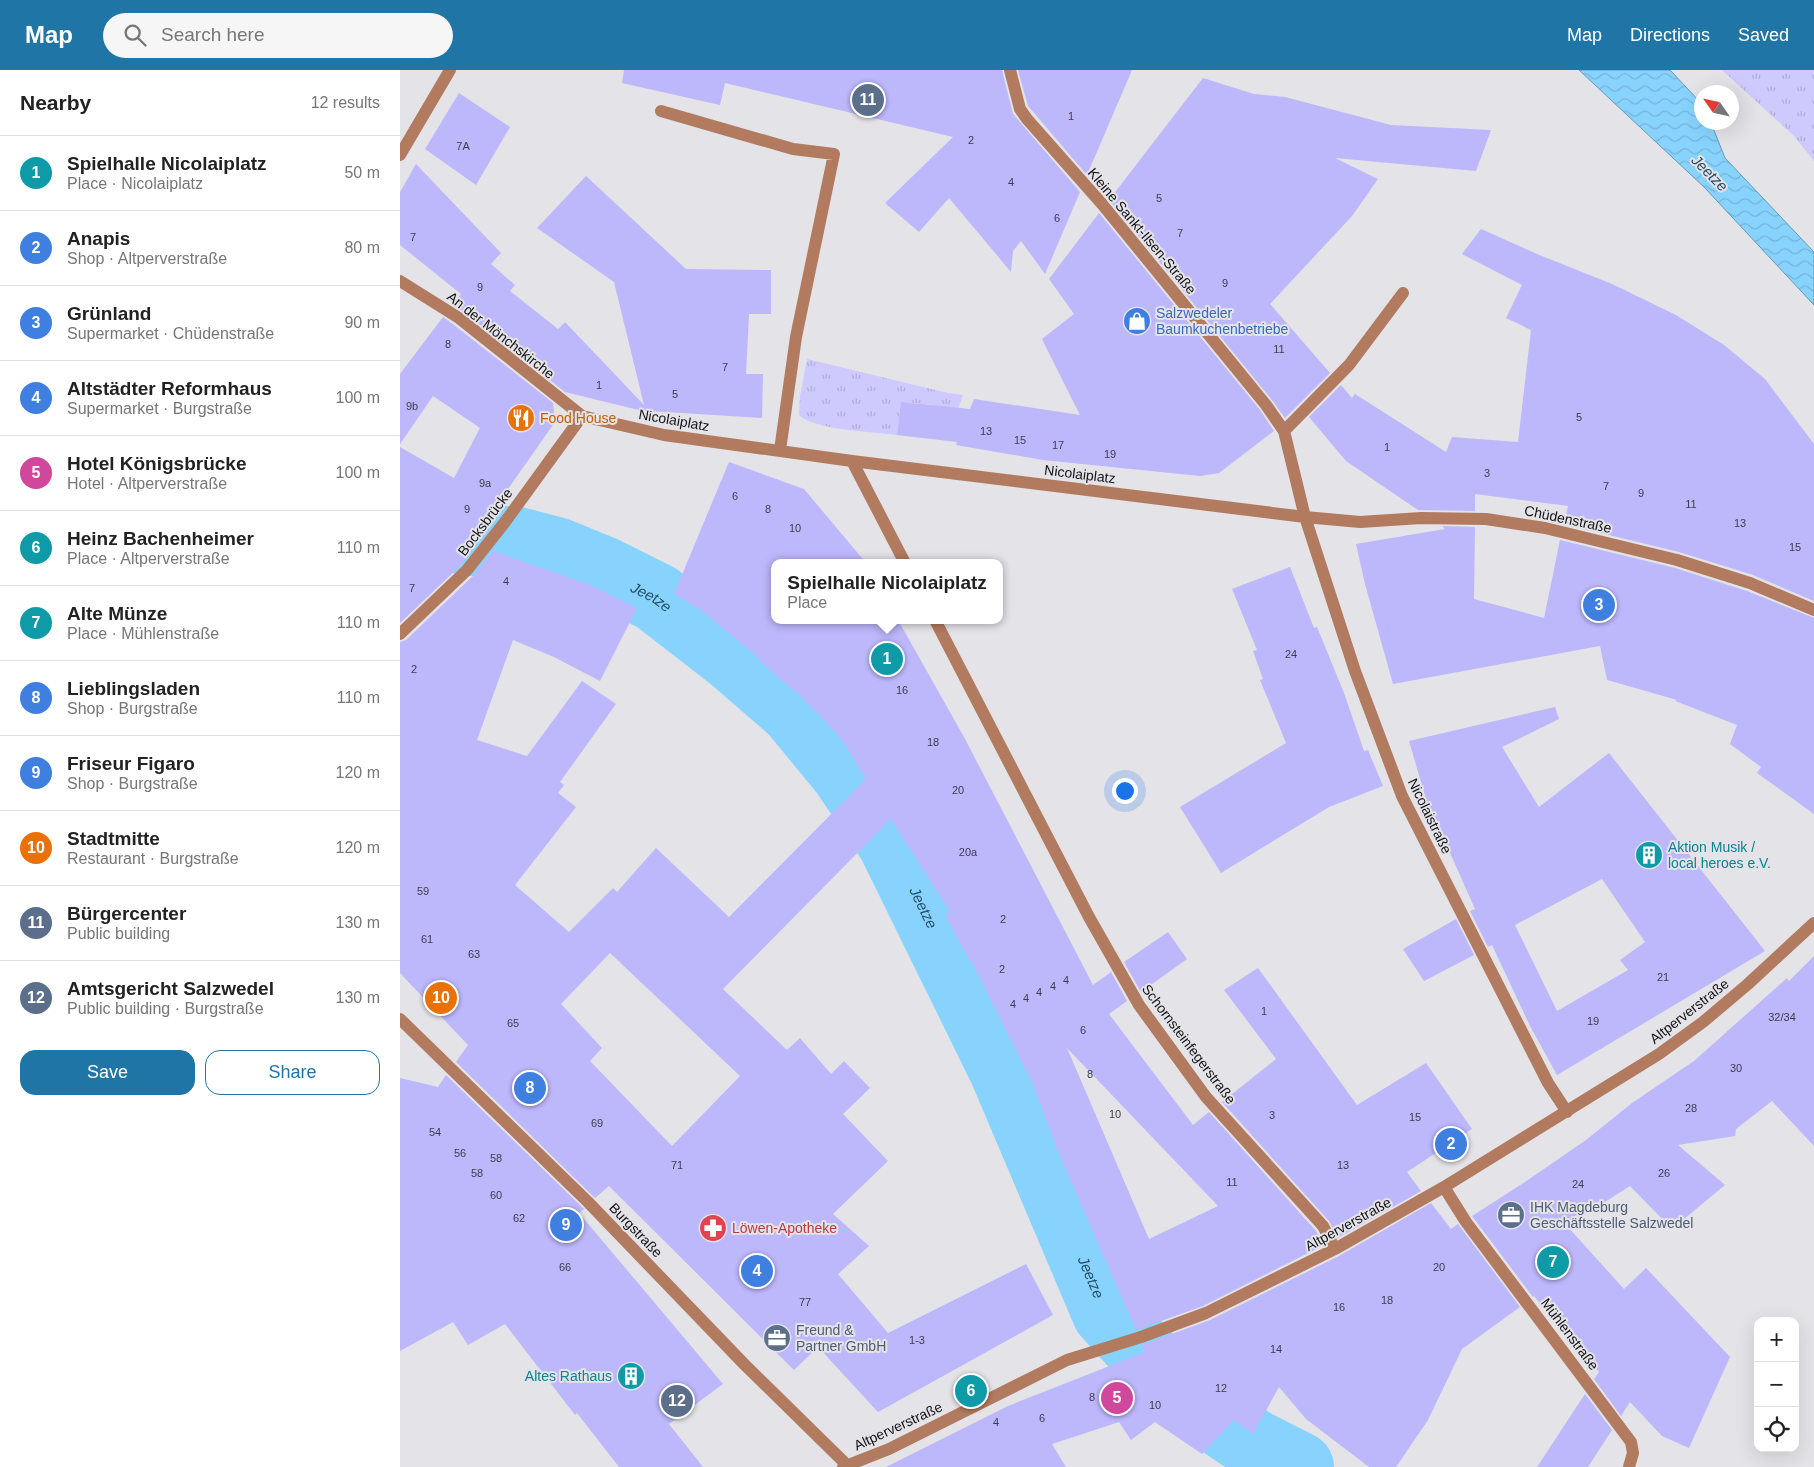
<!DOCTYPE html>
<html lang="en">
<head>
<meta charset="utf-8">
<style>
	:root { --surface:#fff; --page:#f6f6f6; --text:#222; --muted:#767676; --line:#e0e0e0; --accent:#1f76a6 }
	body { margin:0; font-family:Helvetica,sans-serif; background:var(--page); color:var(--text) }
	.controls { position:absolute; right:15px; bottom:15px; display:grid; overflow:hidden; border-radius:10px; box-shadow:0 5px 20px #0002 }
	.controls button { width:45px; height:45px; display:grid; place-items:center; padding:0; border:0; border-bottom:1px solid var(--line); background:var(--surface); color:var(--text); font:25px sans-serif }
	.compass { position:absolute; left:1294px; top:15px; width:45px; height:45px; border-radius:50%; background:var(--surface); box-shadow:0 5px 20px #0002; rotate:304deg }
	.you { position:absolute; left:724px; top:720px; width:18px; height:18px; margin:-12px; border:4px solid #fff; border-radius:50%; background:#1a73e8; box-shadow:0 0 0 8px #1a73e833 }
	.badge { display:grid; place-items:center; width:32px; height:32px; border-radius:50%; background:var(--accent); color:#fff; font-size:16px; font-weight:700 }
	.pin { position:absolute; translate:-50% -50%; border:2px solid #fff; box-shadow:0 1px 5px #0006 }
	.popup { position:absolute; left:371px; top:489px; width:232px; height:65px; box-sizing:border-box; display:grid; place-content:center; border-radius:10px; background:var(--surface); filter:drop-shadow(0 1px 4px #0005); font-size:16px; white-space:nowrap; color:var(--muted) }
	.popup b { font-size:19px; color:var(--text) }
	.popup::after { content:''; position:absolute; left:50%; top:100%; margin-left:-10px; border:10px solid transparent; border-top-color:var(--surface) }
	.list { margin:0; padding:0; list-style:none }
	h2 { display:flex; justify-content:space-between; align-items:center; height:65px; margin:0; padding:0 20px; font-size:21px }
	h2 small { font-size:16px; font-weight:400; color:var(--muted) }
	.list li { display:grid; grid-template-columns:32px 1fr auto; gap:15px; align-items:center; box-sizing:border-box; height:75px; padding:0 20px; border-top:1px solid var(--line) }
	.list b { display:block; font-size:19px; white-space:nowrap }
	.list p { margin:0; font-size:16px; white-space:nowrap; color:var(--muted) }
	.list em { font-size:16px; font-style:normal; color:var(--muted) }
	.actions { display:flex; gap:10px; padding:15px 20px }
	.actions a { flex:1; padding:11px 0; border:1px solid var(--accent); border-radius:15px; text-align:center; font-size:18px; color:var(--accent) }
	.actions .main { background:var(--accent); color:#fff }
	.icon { flex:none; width:28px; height:28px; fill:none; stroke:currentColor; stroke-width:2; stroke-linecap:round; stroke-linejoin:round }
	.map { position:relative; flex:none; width:1414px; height:1397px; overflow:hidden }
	header { display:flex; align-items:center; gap:30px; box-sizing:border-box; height:70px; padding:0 25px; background:var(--accent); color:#fff }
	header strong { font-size:24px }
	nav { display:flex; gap:28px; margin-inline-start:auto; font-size:18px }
	.search { width:350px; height:45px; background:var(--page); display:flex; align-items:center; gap:12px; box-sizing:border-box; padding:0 18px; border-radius:28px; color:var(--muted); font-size:19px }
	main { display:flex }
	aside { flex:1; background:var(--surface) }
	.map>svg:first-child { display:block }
	.grass { fill:url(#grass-tufts) }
	.water { fill:url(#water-waves); stroke:#6499b8 }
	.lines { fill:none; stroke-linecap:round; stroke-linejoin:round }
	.river { stroke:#87d3fe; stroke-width:70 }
	.building { fill:#bdb7fc; fill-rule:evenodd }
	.minor { stroke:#b27a5e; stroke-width:12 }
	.labels { text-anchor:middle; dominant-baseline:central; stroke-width:4; stroke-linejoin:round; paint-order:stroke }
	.number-label { font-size:11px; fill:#3e3c4f }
	.street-label { font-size:14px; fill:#131315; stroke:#e3e3e8 }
	.shop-label { font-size:14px; fill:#366cbe; stroke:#e3e3e8; text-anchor:start }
	.food-label { font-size:14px; fill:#c56008; stroke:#e3e3e8; text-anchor:start }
	.culture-label { font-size:14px; fill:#0d838f; stroke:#e3e3e8; text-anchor:start }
	.service-label { font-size:14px; fill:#4e5e75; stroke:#e3e3e8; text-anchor:start }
	.health-label { font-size:14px; fill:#be3a42; stroke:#e3e3e8; text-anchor:start }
	.water-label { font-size:15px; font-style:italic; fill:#244e65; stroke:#e3e3e8 }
</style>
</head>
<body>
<header>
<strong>Map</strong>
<div class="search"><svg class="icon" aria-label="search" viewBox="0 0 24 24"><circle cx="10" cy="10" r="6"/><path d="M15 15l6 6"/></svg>Search here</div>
<nav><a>Map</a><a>Directions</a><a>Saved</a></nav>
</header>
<main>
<aside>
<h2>Nearby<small>12 results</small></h2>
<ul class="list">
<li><span class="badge" style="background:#0f9aa8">1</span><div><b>Spielhalle Nicolaiplatz</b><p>Place · Nicolaiplatz</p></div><em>50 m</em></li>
<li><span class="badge" style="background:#3f7fe0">2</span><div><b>Anapis</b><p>Shop · Altperverstraße</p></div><em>80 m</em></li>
<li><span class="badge" style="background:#3f7fe0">3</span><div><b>Grünland</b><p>Supermarket · Chüdenstraße</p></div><em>90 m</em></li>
<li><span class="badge" style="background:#3f7fe0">4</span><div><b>Altstädter Reformhaus</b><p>Supermarket · Burgstraße</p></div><em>100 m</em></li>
<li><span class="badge" style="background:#d1479c">5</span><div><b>Hotel Königsbrücke</b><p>Hotel · Altperverstraße</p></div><em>100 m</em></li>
<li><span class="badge" style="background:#0f9aa8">6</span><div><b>Heinz Bachenheimer</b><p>Place · Altperverstraße</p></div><em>110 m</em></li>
<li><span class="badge" style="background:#0f9aa8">7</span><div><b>Alte Münze</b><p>Place · Mühlenstraße</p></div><em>110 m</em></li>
<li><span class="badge" style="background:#3f7fe0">8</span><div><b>Lieblingsladen</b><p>Shop · Burgstraße</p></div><em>110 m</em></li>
<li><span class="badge" style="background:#3f7fe0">9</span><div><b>Friseur Figaro</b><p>Shop · Burgstraße</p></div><em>120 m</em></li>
<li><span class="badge" style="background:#e8710a">10</span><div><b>Stadtmitte</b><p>Restaurant · Burgstraße</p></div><em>120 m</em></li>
<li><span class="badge" style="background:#5c6f8a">11</span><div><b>Bürgercenter</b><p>Public building</p></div><em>130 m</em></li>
<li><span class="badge" style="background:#5c6f8a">12</span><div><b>Amtsgericht Salzwedel</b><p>Public building · Burgstraße</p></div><em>130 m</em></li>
</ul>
<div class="actions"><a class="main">Save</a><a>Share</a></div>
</aside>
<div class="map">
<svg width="1414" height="1397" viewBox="0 0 1414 1397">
	<defs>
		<pattern id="grass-tufts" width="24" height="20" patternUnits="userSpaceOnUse" patternTransform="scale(1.25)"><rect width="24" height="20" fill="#cecafe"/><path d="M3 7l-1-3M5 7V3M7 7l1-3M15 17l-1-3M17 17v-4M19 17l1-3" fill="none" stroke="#b0add9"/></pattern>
		<pattern id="water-waves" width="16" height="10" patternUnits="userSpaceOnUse" patternTransform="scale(1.25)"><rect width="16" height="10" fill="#87d3fe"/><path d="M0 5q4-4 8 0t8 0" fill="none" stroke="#74b4d9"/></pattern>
	</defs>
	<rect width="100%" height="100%" fill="#e3e3e8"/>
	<path class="grass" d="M1322,0H1414V91L1394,66Z
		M407,289L548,323L563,325L548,366L533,335L501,332L497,365C475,362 414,360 399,345L400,326Z"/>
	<path class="water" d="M1179,0H1270L1301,33L1302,52L1311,53L1325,88L1414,182V235L1304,117Z"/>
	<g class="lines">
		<path class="river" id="s1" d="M0,435L67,471H114L156,482L205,502L257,528L333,587L394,640L445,702L492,772L604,1000L707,1243L746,1286L793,1333L852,1373L899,1397"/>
	</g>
	<path class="building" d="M224,0H602L613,44L680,122L645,204L621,171L613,181L611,202L549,128L519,162L485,133L553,67L325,13L320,35L222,13Z
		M618,0H732L687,105L628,36Z
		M803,8L854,24L885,27L991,55L1091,60L1076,101L935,88L978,109L952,146L870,234L930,303L885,348L872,330L709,130Z
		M59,23L110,57L76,115L25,79Z
		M16,94L101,183L91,194L115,215L110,221L158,259L165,252L244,335L214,212L137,158L186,106L286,199L371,200V244H349L346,304H363L362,348L249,341L251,343L165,322L64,242L53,234L61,224L0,175V122Z
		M699,143L860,340L874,361L819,403L800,406L643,390L556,375L557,372L497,365L501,332L570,339L574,329L680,345L642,269L674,244L649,209Z
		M1081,159L1137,184L1212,214L1276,245L1324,275L1365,309L1414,374V531L1353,505L1279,482L1164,454L1168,436L1075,424V441L1018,440L946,391L909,347L941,315L952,328L955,324L1046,382L1052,367L1118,372L1131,260L1106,248L1122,215L1062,184Z
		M43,247L54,255L153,333L155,352L70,473L76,475L61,495L0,553V377L54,408L80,358L33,326L0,374V304Z
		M329,392L404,419L466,493H374V550H498L564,667L693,915L711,902L727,931L709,944L793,1055L809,1042L916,1161L924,1175L803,1236L736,1260L659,1084L633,1014L576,900L571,891H570L545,845L550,842L491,749L323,919L387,980L400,968L431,1004L444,991L470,1018L443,1044L488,1091L433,1144L469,1176L438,1204L488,1263L626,1194L653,1245L478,1342L418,1277L394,1300L209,1116L195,1128L56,992L68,975L0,903V572L6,570L73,506L93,481L190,515L237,538L200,611L154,587L113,570L77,670L127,686L182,611L216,634L160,712L164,715L158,723L176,737L115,815L169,862L213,818L217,822L256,778L329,847L466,709L440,667L395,620L394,621L359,590L360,589L301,540L274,524ZM210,883L340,1006L272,1076L190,991L202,978L161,934ZM667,978L818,1136L749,1169Z
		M1042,456L1075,457L1074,529L1144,548L1160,470L1275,498L1347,521L1414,548V744L1357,703L1361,697L1330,674L1337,655L1275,631L1277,630L1207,610L1200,576L993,614L965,514L956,474L1045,459Z
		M890,497L914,558L917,557L944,623L964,681L968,680L983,716L929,737L821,803L780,737L886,673L860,610L863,609L853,581L857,580L832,519Z
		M1155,637L1159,649L1102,677L1139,737L1209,683L1365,881L1157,1005L1130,956L1092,875L1088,877L1070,841L1075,839L1026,729L1009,671ZM1202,809L1245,872L1220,890L1228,900L1157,941L1115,855Z
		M1056,849L1074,885L1024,911L1003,879Z
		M768,862L787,889L741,922L724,892Z
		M1414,886V1076L1372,1031L1336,1059L1335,1066L1278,1075L1325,1115L1272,1159L1230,1116L1167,1156L1224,1219L1246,1198L1330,1287L1289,1378L1262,1366L1230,1332L1221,1346L1194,1309L1199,1302L1134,1226L1133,1227L1072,1146L1125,1112L1186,1070L1232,1033L1294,991L1387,908L1389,911Z
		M858,898L957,1035L1026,993L1072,1059L1007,1102L1021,1121L938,1168L929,1151L822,1032L876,989L824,920Z
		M46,1005L184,1139L179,1143L323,1314L269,1354L303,1397H219L177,1343L175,1345L105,1254L68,1275L53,1252L0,1281V1008L38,1017Z
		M1031,1133L1051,1159L1058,1154L1120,1237L1062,1279L1028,1350L996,1397H969L906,1349L879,1317L853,1364L834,1350L802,1384L755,1352L731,1370L719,1352L652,1374L666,1397H486L608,1336L745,1282L742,1275L810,1250L939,1186Z
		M1185,1324L1212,1360L1188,1397H1137Z"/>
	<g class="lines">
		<path class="minor" d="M610,0L620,39L627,49L702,134L866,335L884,361L905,447L955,601L1002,726L1148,1013L1167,1042
			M261,41L393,79L434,84L396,267L380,380
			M0,85L50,0
			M0,211L59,248L182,346L264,365L452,391L905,447L960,452L1021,448L1086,449L1145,458L1277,490L1350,513L1414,540
			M884,361L949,295L1003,223
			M452,391L505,493
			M535,550L689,847L739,935L806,1027L923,1156L935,1179
			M0,564L67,500L105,452L182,346
			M0,949L188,1132L345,1295L449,1397
			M1044,1117L1066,1152L1231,1372L1233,1383L1229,1397
			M443,1397L489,1379L667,1290L741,1267L806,1243L935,1179L1044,1117L1259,984L1303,952L1348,914L1414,853"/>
	</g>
	<defs>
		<g id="shop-disc" transform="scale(1.4375)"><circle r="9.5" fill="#3f7fe0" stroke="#e3e3e8"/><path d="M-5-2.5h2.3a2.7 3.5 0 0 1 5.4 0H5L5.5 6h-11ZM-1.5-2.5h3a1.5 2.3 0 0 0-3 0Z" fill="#fff"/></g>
		<g id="restaurant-disc" transform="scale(1.4375)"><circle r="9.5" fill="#e8710a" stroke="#e3e3e8"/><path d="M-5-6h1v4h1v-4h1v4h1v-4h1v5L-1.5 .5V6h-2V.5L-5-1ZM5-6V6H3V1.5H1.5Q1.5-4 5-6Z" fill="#fff"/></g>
		<g id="building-disc" transform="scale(1.4375)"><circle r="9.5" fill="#0f9aa8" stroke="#e3e3e8"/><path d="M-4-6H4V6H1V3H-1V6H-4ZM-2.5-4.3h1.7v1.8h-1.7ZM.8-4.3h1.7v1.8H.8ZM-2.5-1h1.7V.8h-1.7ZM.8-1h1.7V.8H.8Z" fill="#fff"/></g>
		<g id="office-disc" transform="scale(1.4375)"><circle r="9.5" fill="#5c6f8a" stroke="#e3e3e8"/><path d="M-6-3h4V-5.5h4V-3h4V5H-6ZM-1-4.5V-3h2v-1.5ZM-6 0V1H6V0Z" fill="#fff"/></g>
		<g id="pharmacy-disc" transform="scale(1.4375)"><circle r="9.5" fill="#e0444e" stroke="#e3e3e8"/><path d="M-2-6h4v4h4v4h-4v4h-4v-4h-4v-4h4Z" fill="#fff"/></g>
	</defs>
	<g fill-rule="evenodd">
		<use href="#shop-disc" x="737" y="251"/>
		<use href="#restaurant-disc" x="121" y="348"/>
		<use href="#building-disc" x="1249" y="785"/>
		<use href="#office-disc" x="1111" y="1145"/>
		<use href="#pharmacy-disc" x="313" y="1158"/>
		<use href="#office-disc" x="377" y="1268"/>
		<use href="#building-disc" x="231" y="1306"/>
	</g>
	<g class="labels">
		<g class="number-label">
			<text x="671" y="46">1</text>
			<text x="571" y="70">2</text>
			<text x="63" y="76">7A</text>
			<text x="611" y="112">4</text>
			<text x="759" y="128">5</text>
			<text x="657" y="148">6</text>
			<text x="780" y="163">7</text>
			<text x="13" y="167">7</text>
			<text x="825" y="213">9</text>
			<text x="80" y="217">9</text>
			<text x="48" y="274">8</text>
			<text x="879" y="279">11</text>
			<text x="325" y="297">7</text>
			<text x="199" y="315">1</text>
			<text x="275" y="324">5</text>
			<text x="12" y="336">9b</text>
			<text x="1179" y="347">5</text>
			<text x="586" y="361">13</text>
			<text x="620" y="370">15</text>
			<text x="658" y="375">17</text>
			<text x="987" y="377">1</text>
			<text x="710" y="384">19</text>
			<text x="1087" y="403">3</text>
			<text x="85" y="413">9a</text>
			<text x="1206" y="416">7</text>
			<text x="1241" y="423">9</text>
			<text x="335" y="426">6</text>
			<text x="1291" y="434">11</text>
			<text x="67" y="439">9</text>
			<text x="368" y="439">8</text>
			<text x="1340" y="453">13</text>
			<text x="395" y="458">10</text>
			<text x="1395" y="477">15</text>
			<text x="106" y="511">4</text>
			<text x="12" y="518">7</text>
			<text x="891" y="584">24</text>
			<text x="14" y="599">2</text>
			<text x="502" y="620">16</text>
			<text x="533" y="672">18</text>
			<text x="558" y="720">20</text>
			<text x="568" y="782">20a</text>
			<text x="23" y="821">59</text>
			<text x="603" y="849">2</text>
			<text x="27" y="869">61</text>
			<text x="74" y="884">63</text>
			<text x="602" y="899">2</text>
			<text x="1263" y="907">21</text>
			<text x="666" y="910">4</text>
			<text x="653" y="916">4</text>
			<text x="639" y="922">4</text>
			<text x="626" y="928">4</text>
			<text x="613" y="934">4</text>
			<text x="864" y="941">1</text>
			<text x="1382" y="947">32/34</text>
			<text x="1193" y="951">19</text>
			<text x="113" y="953">65</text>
			<text x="683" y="960">6</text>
			<text x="1336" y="998">30</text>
			<text x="690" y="1004">8</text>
			<text x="1291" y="1038">28</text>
			<text x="715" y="1044">10</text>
			<text x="872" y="1045">3</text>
			<text x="1015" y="1047">15</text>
			<text x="197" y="1053">69</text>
			<text x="35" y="1062">54</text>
			<text x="60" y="1083">56</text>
			<text x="96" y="1088">58</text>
			<text x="277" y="1095">71</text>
			<text x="943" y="1095">13</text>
			<text x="77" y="1103">58</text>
			<text x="1264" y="1103">26</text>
			<text x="832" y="1112">11</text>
			<text x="1178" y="1114">24</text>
			<text x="96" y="1125">60</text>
			<text x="119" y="1148">62</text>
			<text x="165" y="1197">66</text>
			<text x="1039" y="1197">20</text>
			<text x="987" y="1230">18</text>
			<text x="405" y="1232">77</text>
			<text x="939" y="1237">16</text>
			<text x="517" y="1270">1-3</text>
			<text x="876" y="1279">14</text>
			<text x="821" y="1318">12</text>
			<text x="692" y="1327">8</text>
			<text x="755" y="1335">10</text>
			<text x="642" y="1348">6</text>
			<text x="596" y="1352">4</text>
		</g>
		<g class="street-label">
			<text transform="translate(742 161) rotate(50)">Kleine Sankt-Ilsen-Straße</text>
			<text transform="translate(101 265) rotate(38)">An der Mönchskirche</text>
			<text transform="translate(274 350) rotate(10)">Nicolaiplatz</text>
			<text transform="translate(680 404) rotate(7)">Nicolaiplatz</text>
			<text transform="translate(1168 449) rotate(12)">Chüdenstraße</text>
			<text transform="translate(85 452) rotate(-53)">Bocksbrücke</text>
			<text transform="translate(1030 746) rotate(64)">Nicolaistraße</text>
			<text transform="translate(1289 941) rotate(-38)">Altperverstraße</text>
			<text transform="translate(789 974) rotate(53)">Schornsteinfegerstraße</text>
			<text transform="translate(948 1154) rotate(-29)">Altperverstraße</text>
			<text transform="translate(236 1160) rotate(46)">Burgstraße</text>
			<text transform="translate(1170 1264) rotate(53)">Mühlenstraße</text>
			<text transform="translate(498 1356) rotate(-25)">Altperverstraße</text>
		</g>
		<g class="shop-label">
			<text x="756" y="243">Salzwedeler<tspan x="756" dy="16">Baumkuchenbetriebe</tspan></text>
		</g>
		<g class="food-label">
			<text x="140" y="348">Food House</text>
		</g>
		<g class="culture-label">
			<text x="1268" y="777">Aktion Musik /<tspan x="1268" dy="16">local heroes e.V.</tspan></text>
			<text x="212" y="1306" text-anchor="end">Altes Rathaus</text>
		</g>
		<g class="service-label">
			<text x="1130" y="1137">IHK Magdeburg<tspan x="1130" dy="16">Geschäftsstelle Salzwedel</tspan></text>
			<text x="396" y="1260">Freund &amp;<tspan x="396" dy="16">Partner GmbH</tspan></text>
		</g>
		<g class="health-label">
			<text x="332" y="1158">Löwen-Apotheke</text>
		</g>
		<g class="water-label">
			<text transform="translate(1310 103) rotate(45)">Jeetze</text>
			<text stroke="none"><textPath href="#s1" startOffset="272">Jeetze</textPath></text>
			<text stroke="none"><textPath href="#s1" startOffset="692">Jeetze</textPath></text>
			<text stroke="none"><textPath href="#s1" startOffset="1098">Jeetze</textPath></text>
		</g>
	</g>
</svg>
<div class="controls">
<button>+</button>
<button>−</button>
<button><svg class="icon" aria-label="locate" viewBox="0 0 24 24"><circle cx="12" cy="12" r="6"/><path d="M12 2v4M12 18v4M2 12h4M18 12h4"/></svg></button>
</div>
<svg class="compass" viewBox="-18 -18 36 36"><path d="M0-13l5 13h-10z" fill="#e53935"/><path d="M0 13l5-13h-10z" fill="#767676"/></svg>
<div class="you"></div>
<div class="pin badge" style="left:487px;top:589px;background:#0f9aa8">1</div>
<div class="popup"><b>Spielhalle Nicolaiplatz</b>Place</div>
<div class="pin badge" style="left:1051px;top:1074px;background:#3f7fe0">2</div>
<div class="pin badge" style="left:1199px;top:535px;background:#3f7fe0">3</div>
<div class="pin badge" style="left:357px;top:1201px;background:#3f7fe0">4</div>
<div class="pin badge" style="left:717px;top:1328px;background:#d1479c">5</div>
<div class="pin badge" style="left:571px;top:1321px;background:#0f9aa8">6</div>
<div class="pin badge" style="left:1153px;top:1192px;background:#0f9aa8">7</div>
<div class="pin badge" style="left:130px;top:1018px;background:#3f7fe0">8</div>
<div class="pin badge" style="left:166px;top:1155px;background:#3f7fe0">9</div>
<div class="pin badge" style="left:41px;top:928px;background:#e8710a">10</div>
<div class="pin badge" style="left:468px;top:30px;background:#5c6f8a">11</div>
<div class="pin badge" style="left:277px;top:1331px;background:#5c6f8a">12</div>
</div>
</main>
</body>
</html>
